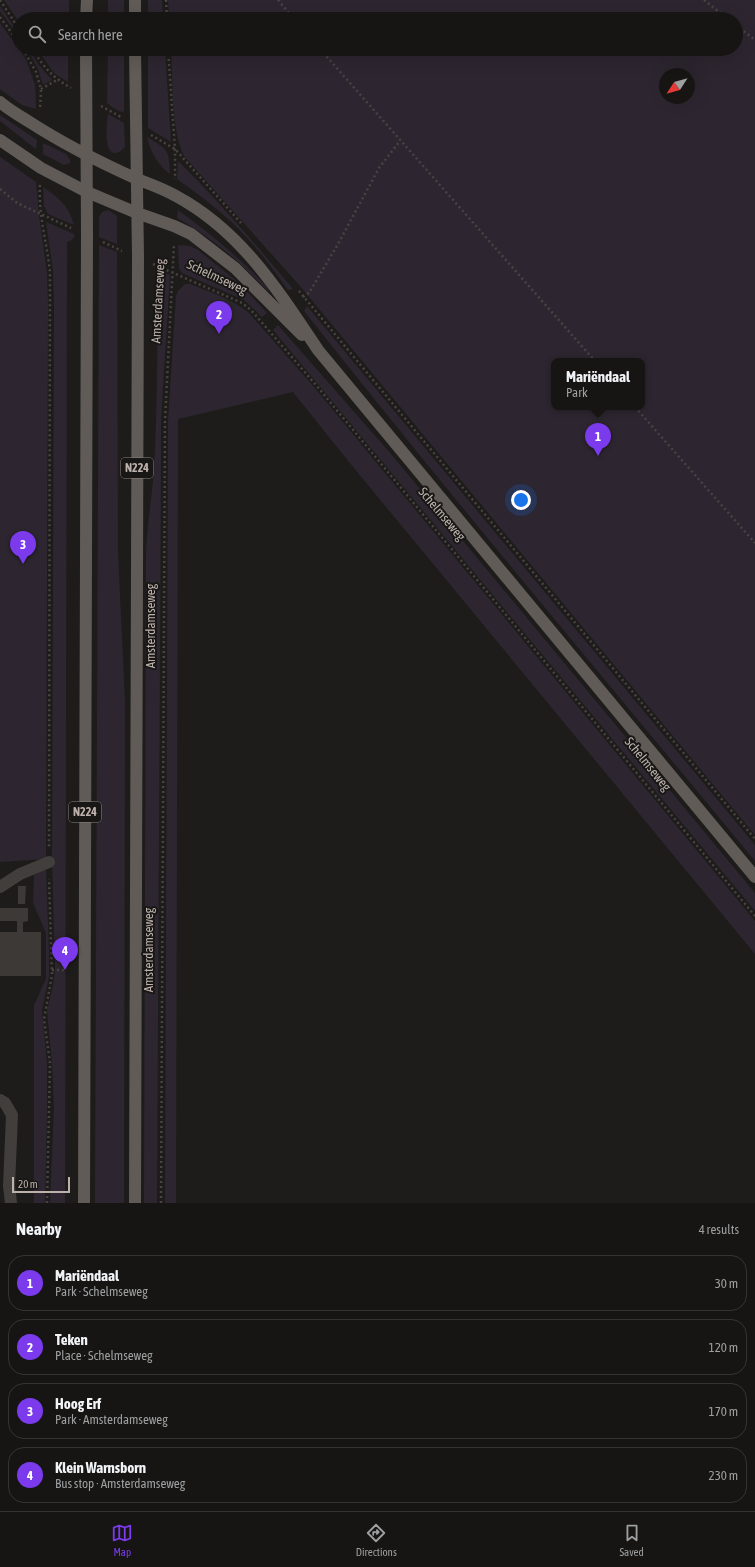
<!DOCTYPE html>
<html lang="en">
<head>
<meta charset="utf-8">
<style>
	:root { --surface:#161514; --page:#232222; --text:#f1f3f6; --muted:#9e9fa0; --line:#353434; --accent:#7c3aed }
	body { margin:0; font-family:"Asap Condensed",sans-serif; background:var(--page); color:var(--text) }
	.compass { position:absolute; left:659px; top:68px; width:36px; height:36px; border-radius:50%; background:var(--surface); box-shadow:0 4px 16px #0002; rotate:234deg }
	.scale { position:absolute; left:12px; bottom:10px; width:58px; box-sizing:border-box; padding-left:4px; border:2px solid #bdb1ac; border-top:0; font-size:11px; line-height:14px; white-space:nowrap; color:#bdb1ac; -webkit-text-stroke:3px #181715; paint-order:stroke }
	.you { position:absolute; left:521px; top:500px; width:14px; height:14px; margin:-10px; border:3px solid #fff; border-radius:50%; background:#1a73e8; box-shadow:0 0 0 6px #1a73e833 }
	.badge { display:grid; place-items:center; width:26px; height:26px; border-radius:50%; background:var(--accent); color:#fff; font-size:13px; font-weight:700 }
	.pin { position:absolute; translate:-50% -33px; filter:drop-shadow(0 1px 2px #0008) }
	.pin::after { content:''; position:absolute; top:21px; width:14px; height:12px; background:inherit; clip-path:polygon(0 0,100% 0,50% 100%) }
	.popup { position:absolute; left:551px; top:358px; width:94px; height:52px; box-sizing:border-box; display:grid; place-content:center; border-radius:8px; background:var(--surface); filter:drop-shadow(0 1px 3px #0005); font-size:13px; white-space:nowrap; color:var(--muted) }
	.popup b { font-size:15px; color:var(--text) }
	.popup::after { content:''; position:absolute; left:50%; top:100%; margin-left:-8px; border:8px solid transparent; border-top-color:var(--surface) }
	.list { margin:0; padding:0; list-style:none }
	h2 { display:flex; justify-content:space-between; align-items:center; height:52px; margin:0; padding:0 16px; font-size:17px }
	h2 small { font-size:13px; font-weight:400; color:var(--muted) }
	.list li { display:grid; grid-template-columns:26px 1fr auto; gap:12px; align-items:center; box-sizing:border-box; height:56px; margin:0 8px 8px; padding:0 8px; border:1px solid var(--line); border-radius:16px }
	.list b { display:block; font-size:15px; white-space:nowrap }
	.list p { margin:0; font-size:13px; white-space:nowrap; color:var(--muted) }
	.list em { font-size:13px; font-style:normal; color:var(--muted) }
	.icon { flex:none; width:22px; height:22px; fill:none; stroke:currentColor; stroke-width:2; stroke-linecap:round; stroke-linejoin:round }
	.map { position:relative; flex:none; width:755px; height:1203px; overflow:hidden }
	.search { position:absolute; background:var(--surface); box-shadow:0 4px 16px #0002; left:12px; right:12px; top:12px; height:44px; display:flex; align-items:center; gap:10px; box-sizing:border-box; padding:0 14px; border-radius:22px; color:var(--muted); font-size:15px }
	.sheet { height:308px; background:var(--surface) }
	nav { display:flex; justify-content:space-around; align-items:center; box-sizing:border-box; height:56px; border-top:1px solid var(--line); background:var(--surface); font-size:11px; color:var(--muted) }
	nav a { display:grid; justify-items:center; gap:2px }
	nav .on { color:var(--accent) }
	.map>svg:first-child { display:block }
	.green { fill:#2d2630; fill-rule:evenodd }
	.building { fill:#3c3937 }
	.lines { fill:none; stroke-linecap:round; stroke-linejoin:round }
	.path { stroke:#494341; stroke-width:2.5; stroke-dasharray:2 3; stroke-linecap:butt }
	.minor { stroke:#423e3b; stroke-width:12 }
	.major { stroke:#615b57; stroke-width:12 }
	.labels { text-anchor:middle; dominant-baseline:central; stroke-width:4; stroke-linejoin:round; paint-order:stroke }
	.shield { fill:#181715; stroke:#8c837f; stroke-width:1 }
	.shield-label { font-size:12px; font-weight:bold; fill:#bdb1ac }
	.street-label { font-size:13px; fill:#bdb1ac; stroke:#181715 }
</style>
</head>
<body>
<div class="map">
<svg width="755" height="1203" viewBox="0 0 755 1203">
	<rect width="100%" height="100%" fill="#1d1c1a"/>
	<path class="green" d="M4,0H69V19H19V22Z
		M108,0H124V19H108Z
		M148,0H162L163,19H148Z
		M168,0H755V835L300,286L184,156C171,130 173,80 171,49H736V19H169ZM665,74H689V98H665ZM554,361H642V407H554Z
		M0,6L19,34V37L0,11Z
		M0,23L26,59L35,85L36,109L22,105L0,89Z
		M27,49H29L39,65L52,80L43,85L38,69Z
		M37,49H68V82L54,73Z
		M108,49H124V112C118,112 112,107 107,103Z
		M148,49H165L171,142L148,128Z
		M108,114L124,123L125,147C122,150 119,153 114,153C103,151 107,122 108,114Z
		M0,115L37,140L36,149L0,121Z
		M147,137C168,150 169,149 170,174C157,164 151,153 147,137Z
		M43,143L66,154L70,160V163L64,165L43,154Z
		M0,157L36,182L39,216L47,272L48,304L46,859L0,862Z
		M178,161C219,201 256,245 293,289L288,290C275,272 263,255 248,239C228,216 202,197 177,179Z
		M43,187C60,199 68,205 74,225L48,214L44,206Z
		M108,210L117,216V244L99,237V217L102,212Z
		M178,210C205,230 232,251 255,275C260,280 267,286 269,292C242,264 212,237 177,218Z
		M46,222L74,234C75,239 72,240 67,242L65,1203H50L54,1108L52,1063L47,1011L53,986L55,968L52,857L54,304L53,271Z
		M99,245L117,252L118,553L125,702L124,1203H95Z
		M178,245L190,246L198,250L239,283L267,313L262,317L244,300L182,273L179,268Z
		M158,270L170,275L161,421V471L157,1203H144L146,554C147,525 152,497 154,469C158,403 157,336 158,270Z
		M185,284H190C210,292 232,299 249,313L314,387L755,921V954L349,462L293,392L178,419L176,1203H165L168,421L176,296L178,291Z
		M307,306L755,845V861C604,678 451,497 304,311Z
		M278,325L391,454L755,893V911L273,330Z
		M46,869L49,951V977L42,1010L47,1063V1108L45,1203H34V1005L46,979V933L33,903L34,875Z"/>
	<path class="building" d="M18,886H26L25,904H18Z
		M0,908H28V921L23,922V932H41V976H0V932H17V921H0Z"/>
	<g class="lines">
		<path class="path" d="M0,0L19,29
			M166,0L167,19
			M278,0L294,19
			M704,0L728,19
			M0,17L19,43
			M736,25L755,40
			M23,49L36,72L41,89L40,110
			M32,49C44,67 52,77 71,88
			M168,49L175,149V179
			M320,49L595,361
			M41,89L57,80
			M101,106L121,117
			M151,135L175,149L241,223
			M40,185C38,214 47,243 50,272L49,848
			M0,189L17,203L71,228
			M103,242L122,251
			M153,264L242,303L251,310L316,385L755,916
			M299,291L755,839
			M303,297L309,293L338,244L379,168L400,141
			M635,407L755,543
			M52,970H65
			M47,1203L50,1063L44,1019L52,975L49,879
			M161,1203L165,420L174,244"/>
		<path class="minor" d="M0,887L20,874L49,862
			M0,1100L5,1103L12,1115L9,1186L11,1203"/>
		<path class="major" d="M135,0V19
			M86,19L87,0
			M0,102C8,109 18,115 28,121C62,143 99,162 137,179C150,184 164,189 176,196C241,231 278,290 318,350L755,877
			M0,140L41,168L87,192L137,213L174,226L191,234L235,268L302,335
			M84,1203L87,235L86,49
			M135,1203L138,257L135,49"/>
	</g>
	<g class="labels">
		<g class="shield">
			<rect x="121" y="458" width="32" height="20" rx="3"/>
			<rect x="69" y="802" width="32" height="20" rx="3"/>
		</g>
		<g class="shield-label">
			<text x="137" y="468">N224</text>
			<text x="85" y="812">N224</text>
		</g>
		<g class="street-label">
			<text transform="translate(217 277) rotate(25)">Schelmseweg</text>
			<text transform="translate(158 301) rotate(-87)">Amsterdamseweg</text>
			<text transform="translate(442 514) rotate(50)">Schelmseweg</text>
			<text transform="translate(150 626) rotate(-90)">Amsterdamseweg</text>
			<text transform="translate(648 764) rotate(51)">Schelmseweg</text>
			<text transform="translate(148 950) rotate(-90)">Amsterdamseweg</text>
		</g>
	</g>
</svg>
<svg class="compass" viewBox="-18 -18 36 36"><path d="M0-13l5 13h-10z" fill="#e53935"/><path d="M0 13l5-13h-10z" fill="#9e9fa0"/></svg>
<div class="scale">20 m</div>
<div class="you"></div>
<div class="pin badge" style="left:598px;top:456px">1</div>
<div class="popup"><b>Mariëndaal</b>Park</div>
<div class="pin badge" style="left:219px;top:334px">2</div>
<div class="pin badge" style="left:23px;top:564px">3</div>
<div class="pin badge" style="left:65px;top:970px">4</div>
<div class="search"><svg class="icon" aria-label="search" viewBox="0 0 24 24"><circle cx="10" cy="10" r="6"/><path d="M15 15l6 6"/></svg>Search here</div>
</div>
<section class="sheet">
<h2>Nearby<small>4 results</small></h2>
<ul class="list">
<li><span class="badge">1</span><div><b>Mariëndaal</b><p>Park · Schelmseweg</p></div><em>30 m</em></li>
<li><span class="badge">2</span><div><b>Teken</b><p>Place · Schelmseweg</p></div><em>120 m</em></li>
<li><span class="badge">3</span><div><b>Hoog Erf</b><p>Park · Amsterdamseweg</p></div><em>170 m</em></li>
<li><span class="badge">4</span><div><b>Klein Warnsborn</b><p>Bus stop · Amsterdamseweg</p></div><em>230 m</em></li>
</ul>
</section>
<nav>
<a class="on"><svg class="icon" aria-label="map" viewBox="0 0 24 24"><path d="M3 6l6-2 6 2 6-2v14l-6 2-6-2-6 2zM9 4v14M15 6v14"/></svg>Map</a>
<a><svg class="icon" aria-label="directions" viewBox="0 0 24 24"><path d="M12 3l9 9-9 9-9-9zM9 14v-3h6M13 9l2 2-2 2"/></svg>Directions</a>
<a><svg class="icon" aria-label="saved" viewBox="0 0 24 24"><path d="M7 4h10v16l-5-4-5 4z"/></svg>Saved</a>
</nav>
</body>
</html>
